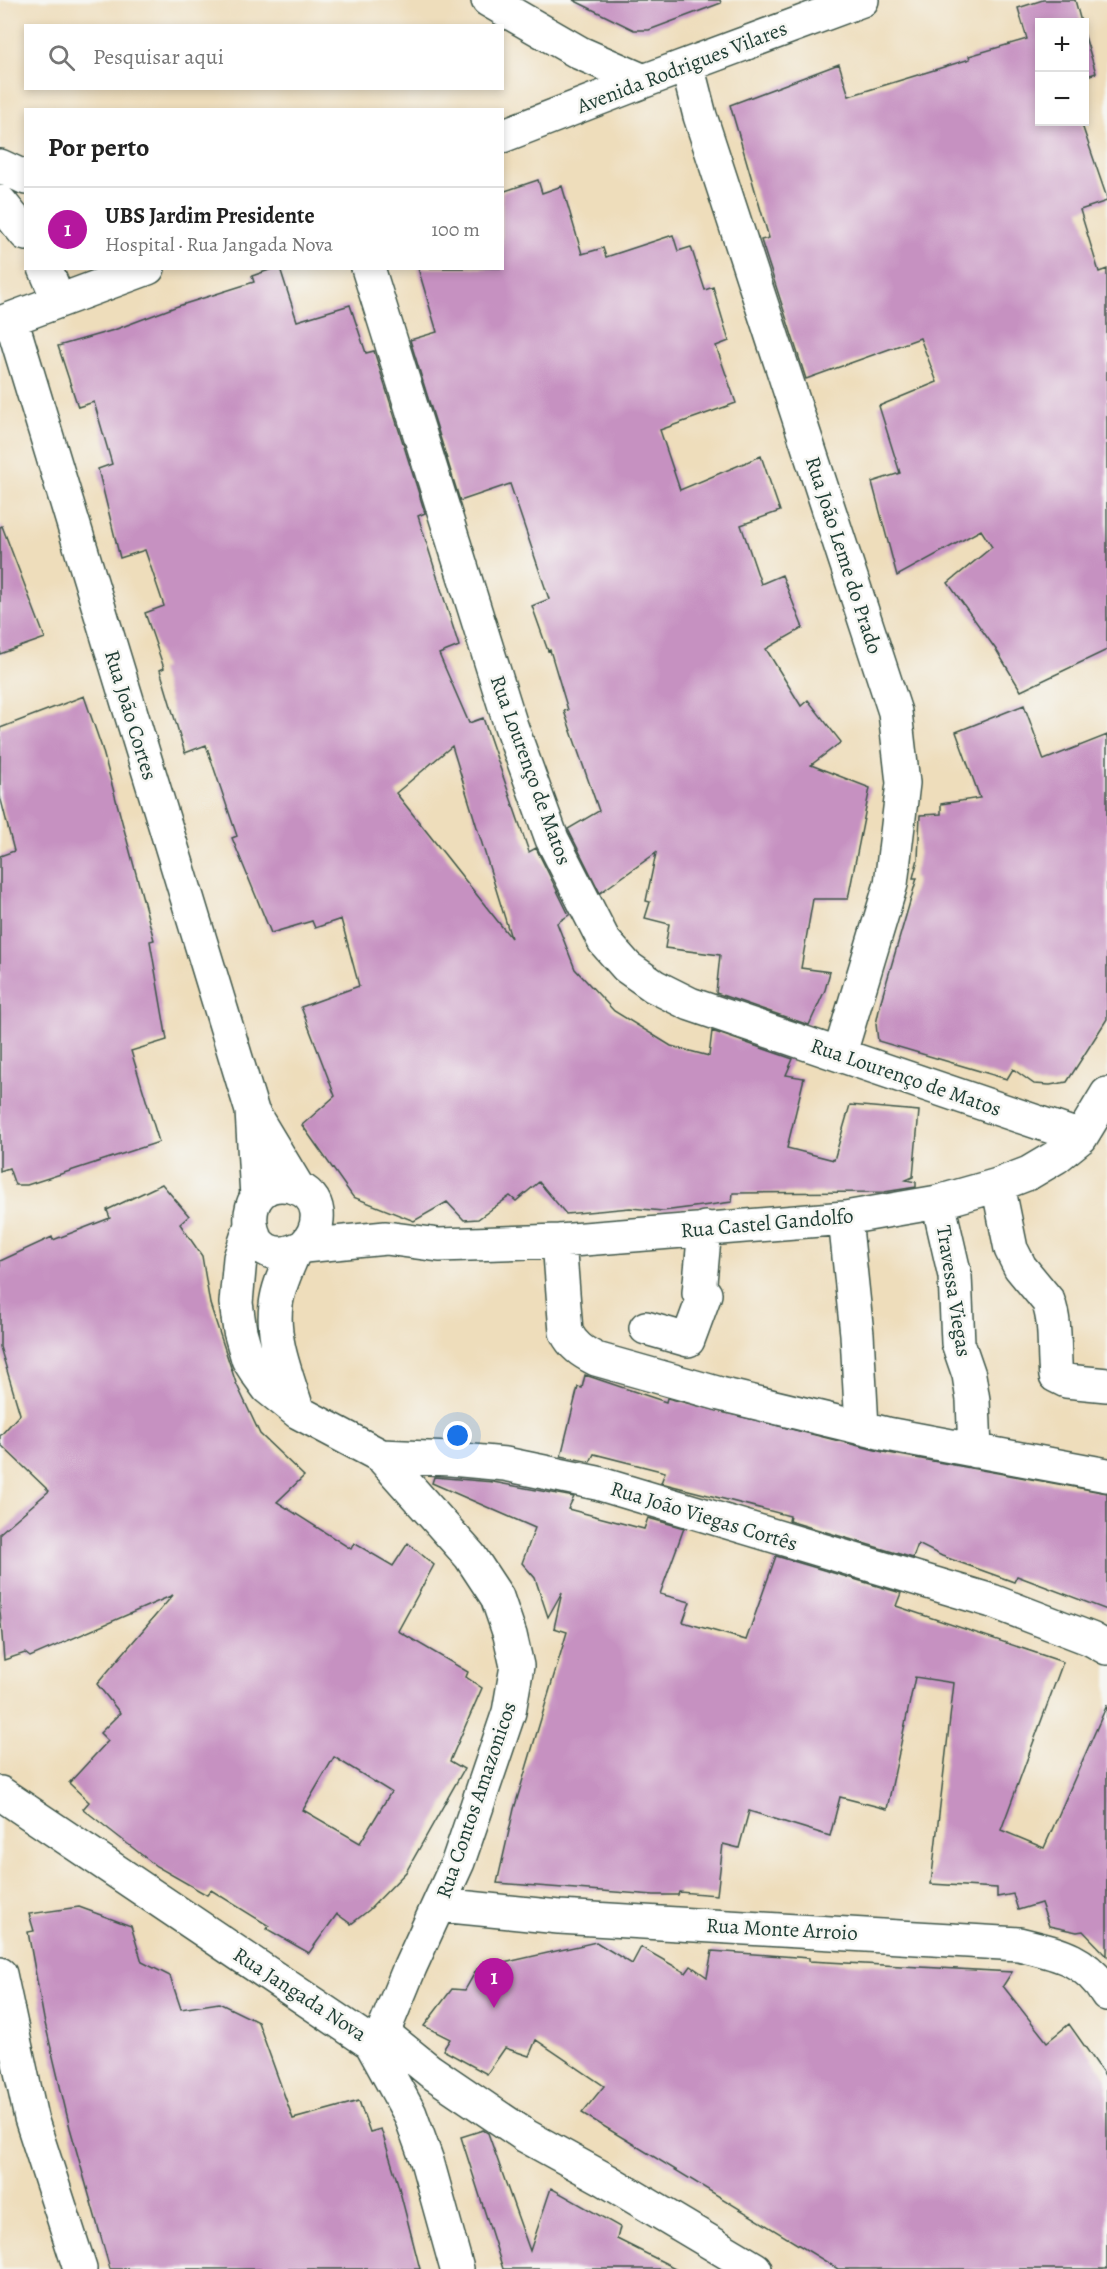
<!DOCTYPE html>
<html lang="pt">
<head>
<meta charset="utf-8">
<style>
	:root { --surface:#fff; --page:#f6f6f6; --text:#222; --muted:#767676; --line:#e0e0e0; --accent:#b5179e }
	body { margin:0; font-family:Alegreya,serif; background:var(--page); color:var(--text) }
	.controls { position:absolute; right:18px; top:18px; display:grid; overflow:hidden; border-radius:0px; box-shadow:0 3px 9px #0003 }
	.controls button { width:54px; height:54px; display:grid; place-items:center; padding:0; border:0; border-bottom:2px solid var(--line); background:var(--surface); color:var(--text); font:30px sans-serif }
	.you { position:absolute; left:458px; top:1436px; width:21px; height:21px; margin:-15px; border:4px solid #fff; border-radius:50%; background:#1a73e8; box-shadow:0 0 0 9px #1a73e833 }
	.badge { display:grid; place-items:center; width:39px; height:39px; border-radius:50%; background:var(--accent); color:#fff; font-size:20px; font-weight:700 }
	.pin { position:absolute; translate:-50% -50px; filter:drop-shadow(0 2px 3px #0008) }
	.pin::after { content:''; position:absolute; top:32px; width:21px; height:18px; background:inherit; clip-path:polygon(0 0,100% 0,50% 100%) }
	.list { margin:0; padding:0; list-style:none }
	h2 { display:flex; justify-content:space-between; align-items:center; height:78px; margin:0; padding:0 24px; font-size:26px }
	h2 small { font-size:20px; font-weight:400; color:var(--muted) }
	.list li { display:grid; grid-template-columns:39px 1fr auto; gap:18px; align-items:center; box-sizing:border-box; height:84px; padding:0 24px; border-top:2px solid var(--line) }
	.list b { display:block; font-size:22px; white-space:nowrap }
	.list p { margin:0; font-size:20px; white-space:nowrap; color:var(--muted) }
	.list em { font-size:20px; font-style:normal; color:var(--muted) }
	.icon { flex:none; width:33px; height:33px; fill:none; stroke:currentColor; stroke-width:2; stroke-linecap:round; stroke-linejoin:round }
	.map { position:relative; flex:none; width:1107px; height:2269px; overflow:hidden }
	.search { position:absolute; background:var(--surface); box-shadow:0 3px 9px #0003; left:24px; top:24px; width:480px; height:66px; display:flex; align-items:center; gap:15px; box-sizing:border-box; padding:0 21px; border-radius:0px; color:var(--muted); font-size:22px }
	.panel { position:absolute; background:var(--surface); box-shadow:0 3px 9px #0003; left:24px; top:108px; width:480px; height:162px; border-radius:0px }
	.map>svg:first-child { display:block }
	.building { fill:#c691c1; fill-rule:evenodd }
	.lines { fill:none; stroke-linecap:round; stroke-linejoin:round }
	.minor-casing { stroke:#3e5548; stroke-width:36 }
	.minor { stroke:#fff; stroke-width:33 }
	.labels { text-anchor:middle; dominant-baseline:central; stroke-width:5; stroke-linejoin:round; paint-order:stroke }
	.street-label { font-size:21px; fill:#1f3d34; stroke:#f6f6f2 }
</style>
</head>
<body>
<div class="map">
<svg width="1107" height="2269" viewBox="0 0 1107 2269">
	<rect width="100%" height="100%" fill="#f6f6f2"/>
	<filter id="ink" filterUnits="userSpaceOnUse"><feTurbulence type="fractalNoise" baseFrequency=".0167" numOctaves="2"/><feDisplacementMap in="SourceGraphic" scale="12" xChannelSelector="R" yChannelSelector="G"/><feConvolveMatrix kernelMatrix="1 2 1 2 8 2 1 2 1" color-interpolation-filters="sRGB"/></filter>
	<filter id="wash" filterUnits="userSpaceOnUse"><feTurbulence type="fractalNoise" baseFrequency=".008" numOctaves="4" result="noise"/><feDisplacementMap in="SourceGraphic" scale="24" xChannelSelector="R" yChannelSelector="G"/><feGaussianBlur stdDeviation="1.35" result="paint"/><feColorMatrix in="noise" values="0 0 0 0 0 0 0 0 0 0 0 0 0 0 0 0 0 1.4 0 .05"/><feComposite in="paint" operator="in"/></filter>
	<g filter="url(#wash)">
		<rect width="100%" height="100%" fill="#edb"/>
		<g id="blocks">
			<path class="building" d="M573,0H720L721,3L649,30H634Z
				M1043,0H1075L1081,22H1040V122H1081L1107,198V201L1080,210L1099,272L1107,269V650L1021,691L997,651L948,583L992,547L981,530L897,576L872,482L900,473L879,406L937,382L920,338L806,379L761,240L769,238L730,105L839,64L849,96L970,59L969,56L1027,39L1018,8Z
				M1084,33L1096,73L1084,77Z
				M538,180L542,193L562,186L582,254L603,248L606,257L673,235L678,251L691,247L705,290L713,287L729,341L716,346L736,403L660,430L680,490L761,456L780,511L741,525L761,584L782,575L803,628L766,649L801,706L808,700L841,742L811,765L870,788L848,899H813L801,968L830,972L825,990L809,1025L716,993L720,955L665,948L669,924L645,918L650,902L646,901L656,853L600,893L568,829L599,811L564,711L568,710L550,650L548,651L532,606L549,599L510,484L460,501L410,340L437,332L418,268H502V192Z
				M275,268H280L297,321L350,305L366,353L374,351L425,513L418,516L459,646L439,654L469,723L483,718L529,852L536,848L569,915L557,923L575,969L614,1011L671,1046L709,1056L712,1031L793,1059L786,1075L804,1078L787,1148L834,1160L850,1105L919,1111L913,1177L906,1180L916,1182V1187L884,1192L733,1193L732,1202L663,1211L630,1208L566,1214L539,1182L516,1201L510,1196L478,1219L464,1220L447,1202L414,1221L353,1197L302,1125L335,1096L301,1007L359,986L341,919L315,928L312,921L271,933L232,838L237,836L206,745L185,753L160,670L164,668L145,613L164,606L145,550L120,558L98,469L112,464L94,402L78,407L58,346L114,330L175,307L254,282L252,276ZM452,746L511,938L396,793Z
				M2,526L45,638L0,654V527Z
				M84,696L102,748L154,940L150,941L167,1040L131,1051L159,1142L27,1185H15L9,1168L0,1171V856L14,851L0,796V728Z
				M1024,705L1044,760L1107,735V1019L1067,1082L1050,1085L1034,1084L1013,1069L1007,1079L878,1041L876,1024L881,1001L917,878H913L918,859L920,815L941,814V804L980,798L956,732Z
				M162,1184L189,1216L180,1224L202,1256L210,1304L236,1383L260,1434L304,1476L277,1502L351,1549L354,1543L393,1566L408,1543L434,1565L398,1631L468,1672L466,1677L482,1688L450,1761L464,1769L406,1872L369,1910L351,1924L337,1914L309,1953L267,1929L269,1926L211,1890L207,1895L156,1866L83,1809L89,1802L69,1783L108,1741L100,1733L120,1713L97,1684L173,1595L30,1657L25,1653L4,1660L0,1611V1533L49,1491L0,1444V1436L20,1414L0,1347V1261L52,1237L53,1240L110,1218L107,1210ZM334,1757L391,1792L360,1843L303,1810Z
				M585,1375L666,1402L667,1398L883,1452L1107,1493V1610L1017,1576L1014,1582L942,1556L918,1544L913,1558L789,1521L790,1516L661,1483L665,1472L594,1454L590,1462L561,1456L578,1387L582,1388Z
				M434,1477L493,1482L574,1497L568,1509L644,1529L648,1518L684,1528L660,1594L690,1602L683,1622L746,1640L776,1556L901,1593L896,1606L1063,1662L1001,1830L1044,1848L1107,1705V1956L1083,1931L1077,1932L1049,1926L1041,1903L1018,1910L1013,1894L997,1897V1888L931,1884L954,1683L915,1677L887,1809L840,1797L830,1836L749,1811L739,1848L723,1844L717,1895L679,1892L678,1895H654L497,1883L514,1809L567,1632L554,1628L562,1592L548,1617L535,1578L522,1563L535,1528L432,1483Z
				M79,1907L131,1926L142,1962L170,1976L181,2009L219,2003L258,2022L293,2119L359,2101L370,2132L381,2129L398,2184L420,2269H110L70,2128L44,2019L28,1932L34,1931L29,1914Z
				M596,1942L632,1964L641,1947L686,1973L691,1966L707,1977L712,1951L809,1958V1961L1012,1972L1003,1986L1047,2042L1069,2024L1107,2078V2269H838L582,2113L604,2086L536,2040L529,2056L505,2048L487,2074L443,2050L450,2039L424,2026L452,1989L465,1990L477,1969Z
				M483,2130L488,2133L530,2251L551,2188L620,2227L617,2239L677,2269H503L461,2137Z"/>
		</g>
	</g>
	<g filter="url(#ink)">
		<use href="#blocks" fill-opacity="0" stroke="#3e5548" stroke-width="1.5"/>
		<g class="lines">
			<g class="minor-casing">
				<path id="minor" d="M488,0L580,53L644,81
					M687,65L700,116L895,712L903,783L891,884L840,1053
					M502,136L644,81L862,0
					M0,166L26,178
					M0,202L26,234
					M45,268L59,301
					M368,268L511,726L552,839L604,941L627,967L654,986L690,1004L1081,1137
					M11,319L252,1111L257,1197
					M0,323L148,268
					M254,1115L298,1188
					M998,1185L1011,1249L1020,1267L1048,1301C1057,1325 1053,1351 1056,1376L1066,1381L1107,1385
					M938,1202L955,1276L958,1343L969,1375L973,1400L975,1451
					M845,1218L857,1334L862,1428
					M250,1228L240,1258L236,1303L240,1331L248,1359L257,1373L268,1388L298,1412L381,1456L451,1459L505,1464L597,1483L992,1601L1091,1639L1107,1648
					M559,1241L566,1332C573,1346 582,1352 596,1359L720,1394L887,1434L1107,1475
					M304,1246C323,1227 323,1195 294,1187C231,1169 239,1282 304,1246L386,1238L439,1245L559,1241L845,1218L938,1202L998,1185L1029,1173L1056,1157L1081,1137L1107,1094
					M294,1252C287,1269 278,1286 276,1305C271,1340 288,1379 298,1412
					M646,1328L688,1340L705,1294L699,1293L705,1228
					M381,1456L470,1556L497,1597L510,1635L517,1666L509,1712L458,1862L410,1967L383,2033
					M0,1793L371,2043L383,2033L430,2071L526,2136L606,2180L755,2269
					M440,1905L559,1917L1019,1944C1056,1953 1086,1958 1107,1994
					M0,1974L31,2118L80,2269
					M371,2043L410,2114L427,2161L457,2269"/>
			</g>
			<use href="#minor" class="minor"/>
		</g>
	</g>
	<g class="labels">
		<g class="street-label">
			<text transform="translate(682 67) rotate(-21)">Avenida Rodrigues Vilares</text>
			<text transform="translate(844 555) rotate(72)">Rua João Leme do Prado</text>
			<text transform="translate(131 715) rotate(73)">Rua João Cortes</text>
			<text transform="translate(531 770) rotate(70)">Rua Lourenço de Matos</text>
			<text transform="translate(906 1077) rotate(19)">Rua Lourenço de Matos</text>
			<text transform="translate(767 1223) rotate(-5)">Rua Castel Gandolfo</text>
			<text transform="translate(954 1291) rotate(81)">Travessa Viegas</text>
			<text transform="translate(704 1516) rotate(17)">Rua João Viegas Cortês</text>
			<text transform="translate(476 1800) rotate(-71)">Rua Contos Amazonicos</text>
			<text transform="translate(782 1929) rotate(3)">Rua Monte Arroio</text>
			<text transform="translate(300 1994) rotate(33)">Rua Jangada Nova</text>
		</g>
	</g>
</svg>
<div class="controls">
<button>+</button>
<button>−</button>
</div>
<div class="you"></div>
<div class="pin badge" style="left:494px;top:2008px">1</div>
<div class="search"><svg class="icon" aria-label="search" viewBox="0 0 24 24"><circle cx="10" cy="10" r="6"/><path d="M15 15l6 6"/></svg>Pesquisar aqui</div>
<section class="panel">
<h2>Por perto<small></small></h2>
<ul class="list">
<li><span class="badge">1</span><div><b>UBS Jardim Presidente</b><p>Hospital · Rua Jangada Nova</p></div><em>100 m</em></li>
</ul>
</section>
</div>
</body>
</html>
